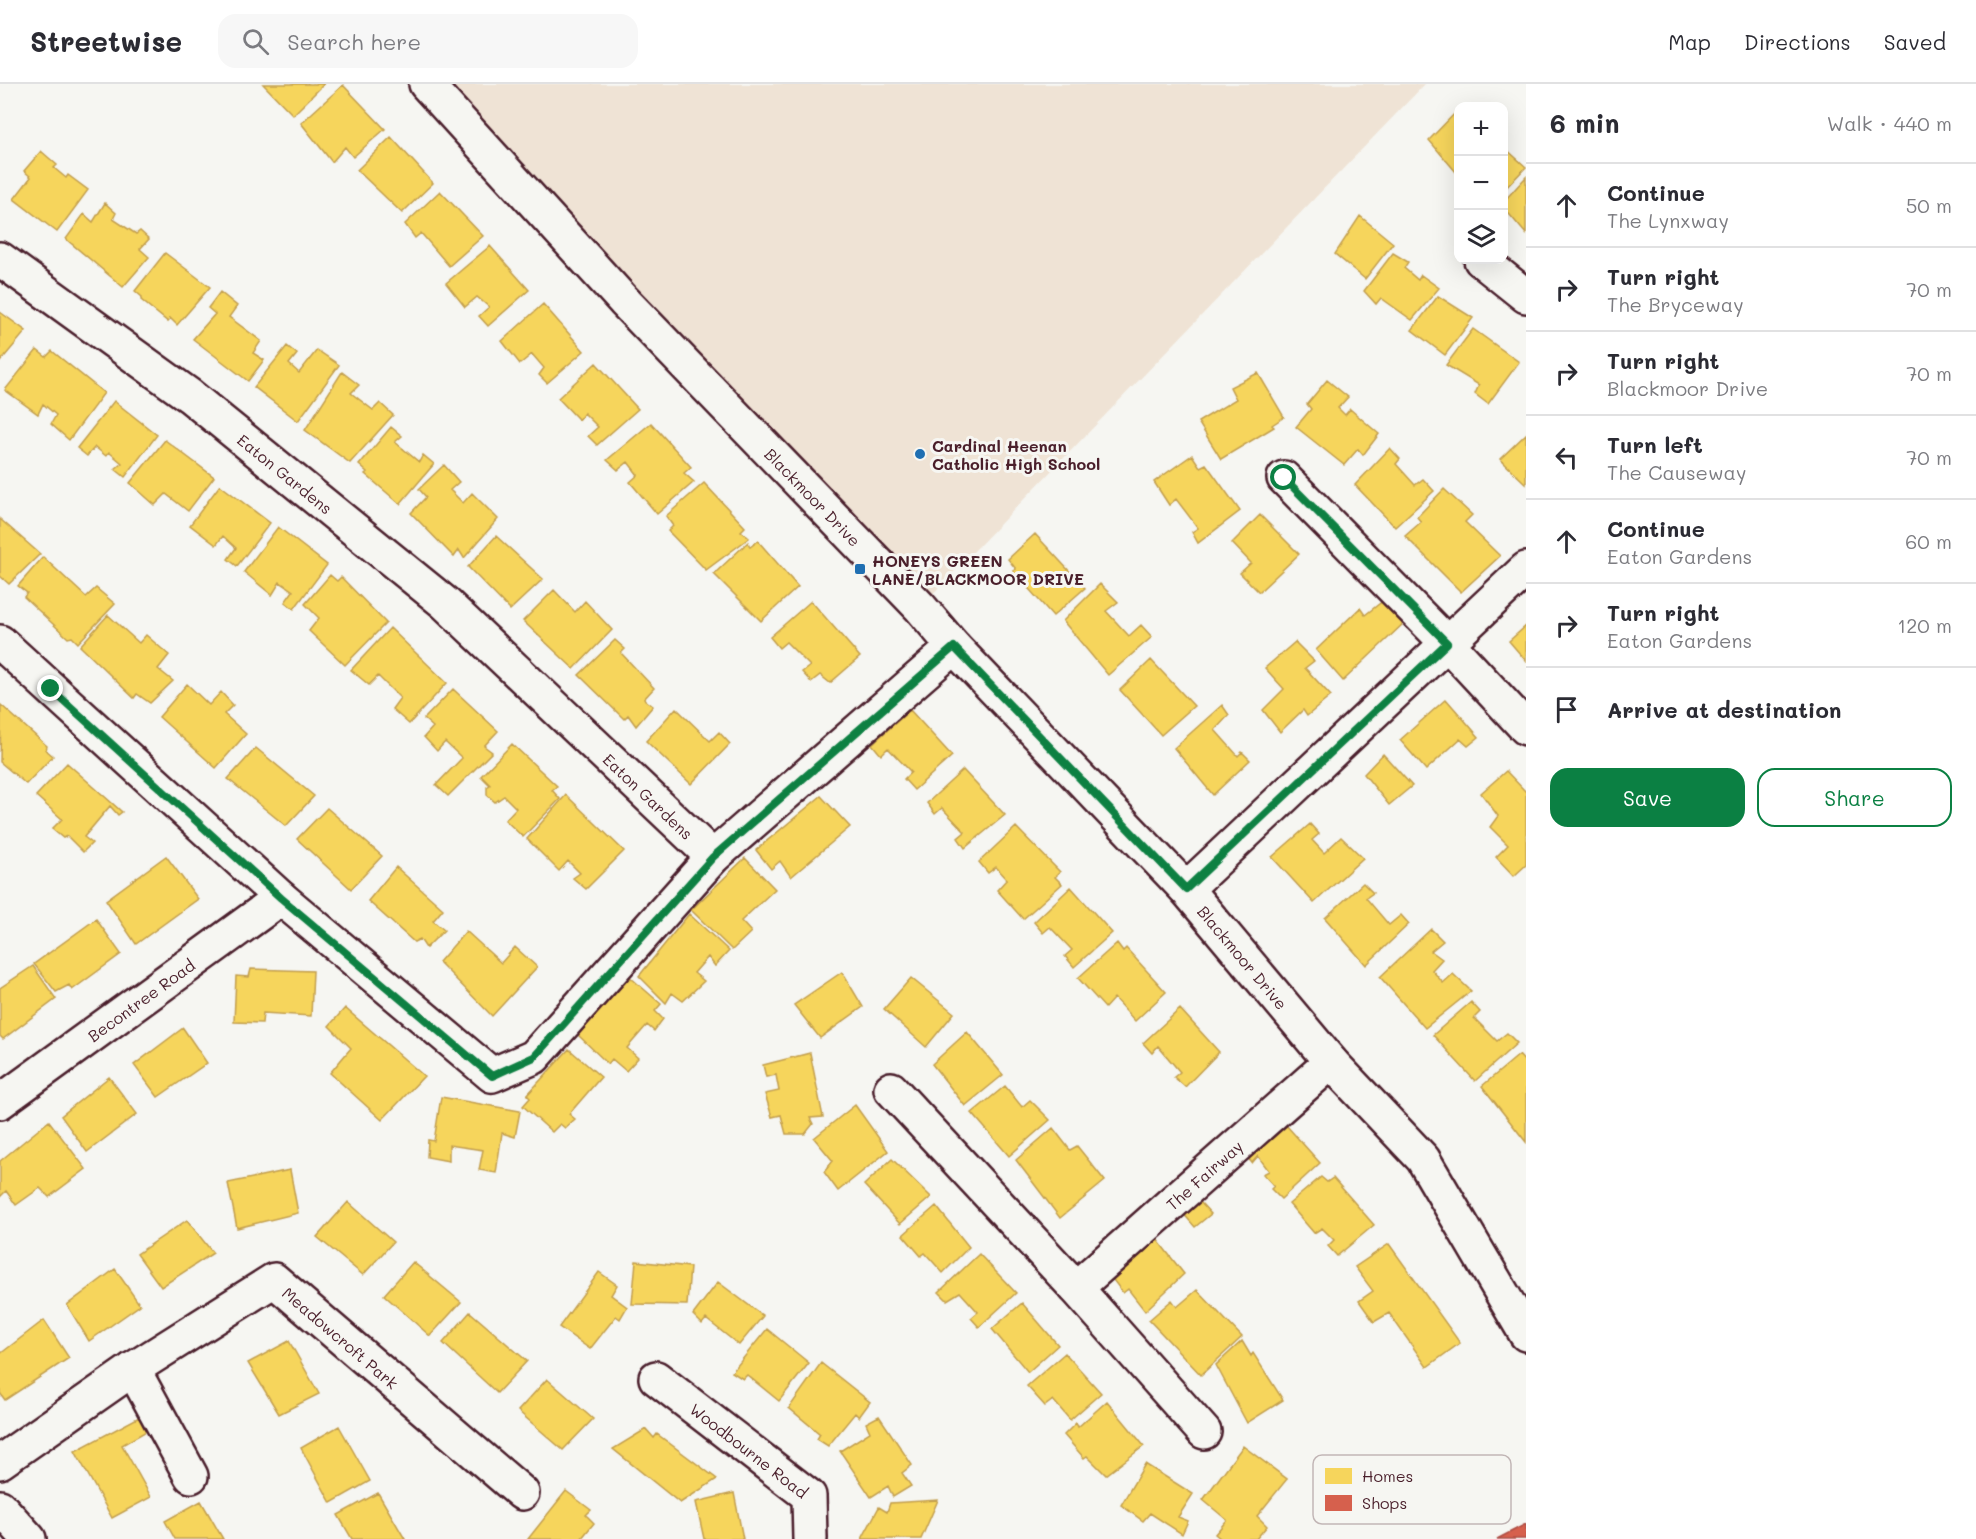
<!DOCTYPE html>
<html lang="en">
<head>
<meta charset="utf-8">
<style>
	:root { --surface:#fff; --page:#f7f7f7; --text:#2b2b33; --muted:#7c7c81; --line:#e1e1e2; --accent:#0b8043 }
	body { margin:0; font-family:Mali,sans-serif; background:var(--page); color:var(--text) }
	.controls { position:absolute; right:18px; top:18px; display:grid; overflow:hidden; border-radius:12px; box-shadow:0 6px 24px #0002 }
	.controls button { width:54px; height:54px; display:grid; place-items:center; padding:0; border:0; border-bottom:2px solid var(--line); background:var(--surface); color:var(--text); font:30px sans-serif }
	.stop { position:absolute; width:18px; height:18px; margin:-14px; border:4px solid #0b8043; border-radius:50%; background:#fff }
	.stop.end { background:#0b8043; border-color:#fff; box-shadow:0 2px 6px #0008 }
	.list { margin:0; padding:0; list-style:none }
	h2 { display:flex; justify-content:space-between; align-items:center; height:78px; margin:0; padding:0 24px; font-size:26px }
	h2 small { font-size:20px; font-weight:400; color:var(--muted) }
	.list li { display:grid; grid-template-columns:39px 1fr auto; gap:18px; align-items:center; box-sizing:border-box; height:84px; padding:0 24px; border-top:2px solid var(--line) }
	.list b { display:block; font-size:22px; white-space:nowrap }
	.list p { margin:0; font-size:20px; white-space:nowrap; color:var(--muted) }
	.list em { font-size:20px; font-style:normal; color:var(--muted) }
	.actions { display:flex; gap:12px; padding:18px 24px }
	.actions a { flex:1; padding:14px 0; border:2px solid var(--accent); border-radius:18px; text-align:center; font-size:21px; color:var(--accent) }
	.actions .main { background:var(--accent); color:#fff }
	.icon { flex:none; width:33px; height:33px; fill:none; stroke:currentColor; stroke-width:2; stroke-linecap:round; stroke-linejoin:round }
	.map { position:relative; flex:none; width:1526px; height:1455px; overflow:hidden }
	header { display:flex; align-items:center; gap:36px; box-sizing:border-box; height:84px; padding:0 30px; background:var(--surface); border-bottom:2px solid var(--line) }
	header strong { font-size:28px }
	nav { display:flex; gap:33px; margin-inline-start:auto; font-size:21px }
	.search { width:420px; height:54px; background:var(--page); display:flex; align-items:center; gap:15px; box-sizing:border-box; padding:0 21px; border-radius:18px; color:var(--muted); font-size:22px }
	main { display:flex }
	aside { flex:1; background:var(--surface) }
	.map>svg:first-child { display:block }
	.built { fill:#efe3d5 }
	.homes { fill:#f6d55c; stroke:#c29e4d; stroke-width:1.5 }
	.shops { fill:#d6604d; stroke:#ac4c43; stroke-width:1.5 }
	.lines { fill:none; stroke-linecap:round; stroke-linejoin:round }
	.minor-casing { stroke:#4a1f2b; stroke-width:38 }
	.minor { stroke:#f6f6f2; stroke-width:33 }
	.route { stroke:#0b8043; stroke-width:8 }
	.poi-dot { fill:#1f6fb2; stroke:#f6f6f2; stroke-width:2 }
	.labels { text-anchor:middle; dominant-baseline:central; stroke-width:6; stroke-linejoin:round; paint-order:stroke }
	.poi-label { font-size:16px; font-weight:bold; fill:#4a1f2b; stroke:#f6f6f2; text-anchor:start }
	.street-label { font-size:16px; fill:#4a1f2b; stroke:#f6f6f2 }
	.key { fill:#f6f6f2; stroke:#c2b6b6; stroke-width:1.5 }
	.key-label { font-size:16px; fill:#4a1f2b }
</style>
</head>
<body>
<header>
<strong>Streetwise</strong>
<div class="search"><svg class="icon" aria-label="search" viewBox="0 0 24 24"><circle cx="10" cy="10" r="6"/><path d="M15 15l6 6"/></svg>Search here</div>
<nav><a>Map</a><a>Directions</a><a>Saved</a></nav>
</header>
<main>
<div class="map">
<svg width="1526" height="1455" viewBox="0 0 1526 1455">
	<rect width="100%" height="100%" fill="#f6f6f2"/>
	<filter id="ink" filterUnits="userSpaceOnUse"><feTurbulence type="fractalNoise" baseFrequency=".0167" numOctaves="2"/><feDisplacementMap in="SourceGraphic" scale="12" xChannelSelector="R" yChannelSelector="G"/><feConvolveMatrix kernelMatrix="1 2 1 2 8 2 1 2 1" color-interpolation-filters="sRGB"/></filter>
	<g filter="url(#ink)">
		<path class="built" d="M426,0H1425L920,523Z"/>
		<path class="homes" d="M263,0H324L293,31Z
			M343,1L385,45L353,73L345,63L332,78L301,39Z
			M1458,26V85L1456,88L1429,56Z
			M391,53L433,99L402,129L357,86Z
			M1504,63L1526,83L1504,106Z
			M41,67L57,81L54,84L66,94L68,91L88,106L57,148L14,115L31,93L24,87Z
			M1526,93V150L1504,124V117Z
			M440,107L483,152L449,182L421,149L415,154L405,140Z
			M105,119L116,129L113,135L136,150L140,147L149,155L140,165L149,173L123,203L66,155L84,130L93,138Z
			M1360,132L1393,159L1365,195L1335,170Z
			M490,162L529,206L488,242L479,232L489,223L477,213L465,223L446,199Z
			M165,169L210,203L177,241L170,234L168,238L141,216L142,213L135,207Z
			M1393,169L1408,178L1404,184L1418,196L1421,191L1439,204L1412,236L1381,214L1376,220L1364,207Z
			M220,208L237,222L229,233L261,257L253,269L264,276L248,297L193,255L215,230L208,224Z
			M1438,212L1473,234L1445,271L1412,246Z
			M543,220L584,267L547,299L539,291L544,284L532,270L520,280L502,257Z
			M0,228L26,247L0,278Z
			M1473,245L1519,278L1488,320L1475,310L1479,301L1446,281Z
			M287,262L297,270L289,280L299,289L317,266L339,281L298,337L254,303Z
			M37,266L46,273L52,267L104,309L69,356L51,340L56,331L43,320L38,330L5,306Z
			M596,279L638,325L597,361L588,352L598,343L584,329L579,336L558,314Z
			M342,288L359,301L351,309L373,326L380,319L393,331L350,379L305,346Z
			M1258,289L1284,333L1272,341L1274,343L1221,375L1198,338L1236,315L1230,303Z
			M1327,296L1348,313L1338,324L1345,331L1350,325L1379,350L1363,371L1358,365L1344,381L1296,343L1311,325L1307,320Z
			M114,317L157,351L125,393L115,385L122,379L109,368L106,372L95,363L87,372L77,364Z
			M651,339L691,383L684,389L694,398L657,430L630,398L638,391L628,378L618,386L607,376Z
			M391,343L402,352L395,358L419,378L423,371L434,380L400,420L365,390L367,388L359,381Z
			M1526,350V400L1500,375Z
			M165,356L214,393L188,427L166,410L155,421L130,399Z
			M1390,364L1400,375L1396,380L1415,401L1423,395L1434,407L1395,443L1355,401Z
			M1192,371L1200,383L1206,380L1240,427L1198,459L1192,448L1198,444L1176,415L1169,421L1154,398Z
			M444,381L459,398L450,406L463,419L472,409L498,435L464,474L459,466L454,473L411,429L426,413L419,405Z
			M704,399L745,443L741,447L749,454L706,486L668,447L673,442L666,432Z
			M220,401L270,439L237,482L228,475L236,464L223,452L216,461L190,441Z
			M1444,405L1472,431L1465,438L1500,472L1461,508L1405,452L1421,438L1417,433Z
			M1260,431L1299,470L1259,508L1240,489L1251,479L1232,459Z
			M0,435L40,470L9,500L0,492Z
			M278,443L327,481L294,525L285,518L293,507L280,498L272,511L244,488Z
			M1035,450L1085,504L1053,532L1013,487L1016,485L1008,475Z
			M496,452L543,495L510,526L468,483Z
			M758,457L798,503L761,537L714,490L748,458L750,463Z
			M43,473L86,513L96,504L115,520L78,559L72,553L68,554L24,513L27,509L18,502Z
			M330,491L337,497L341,493L386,539L345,581L309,547L319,534L305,520Z
			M1100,500L1118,518L1106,527L1129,552L1141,541L1152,553L1108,591L1063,537Z
			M554,506L575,528L585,517L612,546L574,585L523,537Z
			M1384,516L1404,539L1343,597L1316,566L1360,524L1365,531Z
			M811,517L860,573L830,599L820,591L811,598L802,588L810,582L786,558L779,564L770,553Z
			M108,531L139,559L146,551L169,571L158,585L173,597L150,619L137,610L134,614L80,562Z
			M1526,542V577L1509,557Z
			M390,544L447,599L409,640L392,625L400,614L378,592L369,601L351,586Z
			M615,556L625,565L621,569L654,604L644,615L653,622L636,642L628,631L624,635L579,591Z
			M1295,558L1314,577L1305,584L1331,612L1307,632L1303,626L1280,648L1263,626L1284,605L1265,584Z
			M1151,576L1194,622L1161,651L1120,606Z
			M187,600L209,621L221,608L233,621L224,630L246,650L216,684L159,633Z
			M453,605L498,647L484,662L492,668L448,712L436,701L462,674L445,658L437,667L424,653L433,643L424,635Z
			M1446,615L1479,653L1468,662L1460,655L1426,686L1400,656Z
			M1,621L47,662L46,666L53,672L26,700L0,678Z
			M1222,621L1229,631L1215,646L1238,672L1242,668L1250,676L1213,711L1174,664Z
			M676,624L710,657L719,648L730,660L691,700L646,657Z
			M910,626L952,672L914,706L904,695L911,688L888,664L881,671L872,660Z
			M512,660L557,702L552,706L560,715L523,753L505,736L516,724L504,712L495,718L487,711V703L490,701L481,692Z
			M256,664L314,712L286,742L228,695Z
			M1383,670L1412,702L1389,721L1364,690Z
			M67,679L122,728L118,731L110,722L84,753L92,759L83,768L67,752L63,754L52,745L62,735L36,712Z
			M963,686L1005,731L965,764L958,754L965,748L942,724L935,730L927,719Z
			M1506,687L1526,708V781L1514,792L1496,773L1508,761L1490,743L1498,732L1481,709Z
			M566,711L624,767L586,805L573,794L580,789L568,777L559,787L527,755Z
			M821,712L850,743L791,793L780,777L771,785L756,766Z
			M327,724L382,772L351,805L297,755Z
			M1310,740L1319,750L1312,756L1324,769L1341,753L1363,774L1314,819L1272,773Z
			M1016,743L1060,788L1055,793L1062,800L1023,835L997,806L1007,795L996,783L988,789L979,778Z
			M166,772L198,815L136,860L106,816Z
			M745,774L775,805L741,837L751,848L732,866L691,826Z
			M396,783L443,825L433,837L444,846L426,864L420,855L414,858L368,817Z
			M1363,799L1373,809L1366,814L1389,841L1401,831L1409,840L1366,881L1325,834Z
			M1071,803L1112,849L1074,883L1065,872L1072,866L1050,843L1043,849L1034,838Z
			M689,830L729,867L715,882L708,873L694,889L704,897L683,917L672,909L666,919L639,892Z
			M96,835L121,870L72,906L69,901L56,908L34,880Z
			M1431,845L1443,857L1431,867L1442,875L1432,886L1443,899L1453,890L1471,907L1425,944L1380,893Z
			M466,847L501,879L515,863L537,883L492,932L439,878Z
			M1117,859L1123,867L1126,864L1166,908L1135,937L1114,914L1105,924L1078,894Z
			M33,882L56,915L3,955L0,952V904Z
			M251,885L313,887L311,932L263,929L262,939L234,938L236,892L249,893Z
			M842,888L863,923L820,954L794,921Z
			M630,893L661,920L655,927L663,935L654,947L647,941L627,964L638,974L626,987L612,975L608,980L578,951Z
			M911,894L954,929L926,963L884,925Z
			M1471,918L1480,928L1474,934L1497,957L1507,949L1517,959L1475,997L1433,951Z
			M345,924L424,992L382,1036L330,989L351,964L329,942Z
			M1180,925L1219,968L1185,1003L1174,993L1180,988L1158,962L1152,969L1143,959Z
			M183,944L207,979L158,1013L134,981Z
			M967,948L1003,991L965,1022L932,980Z
			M569,965L601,993L569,1030L575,1035L565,1044L560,1040L552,1048L523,1022L530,1014L527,1011Z
			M810,969L823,1033L810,1034L813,1040L805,1050H786L781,1031L772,1033L765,1010L779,1007L776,991L766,993L763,981Z
			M1519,971L1526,979V1058L1482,1002Z
			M109,993L137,1030L87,1068L61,1032Z
			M1005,1002L1022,1023L1030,1016L1050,1036L1009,1072L972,1029Z
			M441,1013L520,1027L515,1053L502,1049L496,1089L479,1086L483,1066L449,1061V1077L427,1073L428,1056L434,1057Z
			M855,1021L888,1067L838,1107L824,1088L833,1077L814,1054Z
			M1277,1031L1320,1079L1281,1115L1271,1105L1274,1102L1263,1090L1269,1087L1258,1072L1252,1079L1239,1063Z
			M49,1037L86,1085L49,1113L40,1104L16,1121L6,1107L0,1113V1077Z
			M1053,1044L1070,1066L1077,1062L1105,1097L1060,1134L1016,1076Z
			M892,1075L931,1113L900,1140L864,1101Z
			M290,1086L298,1129L237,1144L228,1099Z
			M1321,1093L1327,1098L1333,1094L1374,1141L1337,1172L1328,1162L1334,1156L1322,1144L1314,1149L1289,1120Z
			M1190,1107L1211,1130L1195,1143L1175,1120Z
			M348,1118L393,1158L363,1191L317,1153Z
			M936,1122L969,1163L943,1189L925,1169L921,1172L903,1151Z
			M187,1136L213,1169L161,1203L137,1170Z
			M1156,1154L1184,1190L1145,1227L1128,1205L1123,1209L1104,1184Z
			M1389,1160L1460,1259L1427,1283L1389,1229L1374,1238L1359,1217L1373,1207L1355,1183Z
			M979,1170L1016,1209L979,1243L971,1234L978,1228L960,1208L947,1216L939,1208Z
			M636,1177L690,1183L687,1221L632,1220Z
			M413,1178L461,1218L430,1252L384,1211Z
			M115,1185L140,1221L89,1257L67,1221Z
			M599,1188L617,1201L611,1211L627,1223L620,1235L616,1232L590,1265L559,1243Z
			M718,1198L763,1232L739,1261L706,1235L702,1240L693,1231Z
			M1197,1206L1242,1253L1201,1291L1149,1236L1172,1216L1177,1223Z
			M1022,1219L1058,1261L1028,1288L992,1245Z
			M470,1228L527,1277L497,1309L443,1259Z
			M44,1236L69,1274L5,1316L0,1309V1270Z
			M767,1245L809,1279L779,1317L747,1291L743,1295L732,1288Z
			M289,1257L319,1310L279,1330L248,1279Z
			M1242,1257L1251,1272L1253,1269L1283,1316L1247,1339L1216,1281Z
			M1065,1269L1101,1309L1070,1336L1053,1316L1045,1322L1027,1302Z
			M821,1279L870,1318L859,1333L855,1329L828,1362L817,1355L820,1350L789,1324Z
			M547,1295L593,1335L563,1366L518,1327Z
			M1107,1317L1144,1362L1106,1391L1087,1372L1084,1374L1064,1351L1076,1339L1078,1343Z
			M143,1331L150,1345L122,1361L151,1413L112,1434L75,1367Z
			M879,1332L912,1381L902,1389L911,1402L893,1413L888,1402L871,1413L840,1367L870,1348L866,1339Z
			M339,1342L370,1397L331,1419L301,1364Z
			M646,1345L654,1354L657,1350L717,1395L680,1419L613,1365Z
			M1243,1362L1287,1395L1257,1432L1267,1442L1256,1455H1221L1215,1450L1227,1436L1203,1416Z
			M1145,1380L1193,1410L1178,1433L1188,1437L1182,1450L1150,1429L1143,1437L1121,1421Z
			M566,1407L591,1426L586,1431L594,1439L581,1455H528Z
			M378,1409L405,1455H352L338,1431Z
			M734,1409L743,1455H704L696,1418Z
			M938,1416L921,1455H862L879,1423L887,1428L890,1419Z
			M201,1417L223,1455H175L165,1437Z"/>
		<path class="shops" d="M1526,1440V1455H1497Z"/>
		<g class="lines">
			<g class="minor-casing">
				<g id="minor">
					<path id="s1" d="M426,0L624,217L920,523L954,563L1186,805L1331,978L1423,1075L1526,1250"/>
					<path id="s2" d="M0,175L190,312L445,519L713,773"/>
					<path d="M1481,176L1526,212"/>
					<path d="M1284,394L1447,559L1526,644"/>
					<path d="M0,558L281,814L492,991L534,973L713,773L954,563"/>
					<path d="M1186,805L1526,485"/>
					<path d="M891,1005L1076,1204L1204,1348"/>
					<path id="s3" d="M0,1018L281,814"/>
					<path id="s4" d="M1076,1204L1331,978"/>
					<path d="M133,1285L191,1392"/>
					<path id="s5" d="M656,1294L809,1412L810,1455"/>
					<path id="s6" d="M0,1378L133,1285L274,1196L522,1409"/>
					<path d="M0,1423L29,1455"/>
				</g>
			</g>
			<use href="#minor" class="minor"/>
		</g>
	</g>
	<g class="lines" filter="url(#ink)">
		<path class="route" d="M51,605L281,814L492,992L534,973L713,773L954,563L1186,805L1447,559L1284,394"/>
	</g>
	<g class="poi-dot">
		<circle cx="920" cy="370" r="6"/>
		<rect x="854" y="479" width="12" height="12" rx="3"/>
	</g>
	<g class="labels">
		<g class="poi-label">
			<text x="932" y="361">Cardinal Heenan<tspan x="932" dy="18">Catholic High School</tspan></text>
			<text x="872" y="476">HONEYS GREEN<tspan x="872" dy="18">LANE/BLACKMOOR DRIVE</tspan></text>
		</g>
		<g class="street-label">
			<text stroke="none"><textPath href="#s2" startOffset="357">Eaton Gardens</textPath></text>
			<text stroke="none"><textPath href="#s1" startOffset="566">Blackmoor Drive</textPath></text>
			<text stroke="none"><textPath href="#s2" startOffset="843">Eaton Gardens</textPath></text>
			<text stroke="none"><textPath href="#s1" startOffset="1196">Blackmoor Drive</textPath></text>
			<text stroke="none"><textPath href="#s3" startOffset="174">Becontree Road</textPath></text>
			<text stroke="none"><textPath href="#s4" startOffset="171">The Fairway</textPath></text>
			<text stroke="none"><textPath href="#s6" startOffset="417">Meadowcroft Park</textPath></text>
			<text stroke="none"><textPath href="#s5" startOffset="118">Woodbourne Road</textPath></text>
		</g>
	</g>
	<rect x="1313" y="1371" width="198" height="69" rx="9" class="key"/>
	<rect x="1325" y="1384" width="27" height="16" fill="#f6d55c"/>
	<rect x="1325" y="1411" width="27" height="16" fill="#d6604d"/>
	<g class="key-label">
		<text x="1362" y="1398">Homes</text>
		<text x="1362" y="1425">Shops</text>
	</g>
</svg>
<div class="controls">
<button>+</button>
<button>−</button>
<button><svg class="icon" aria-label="layers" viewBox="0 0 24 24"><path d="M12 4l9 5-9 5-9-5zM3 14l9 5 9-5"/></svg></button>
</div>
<div class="stop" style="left:1284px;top:394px"></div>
<div class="stop end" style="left:51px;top:605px"></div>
</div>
<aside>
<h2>6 min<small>Walk · 440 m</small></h2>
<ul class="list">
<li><svg class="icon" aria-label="ahead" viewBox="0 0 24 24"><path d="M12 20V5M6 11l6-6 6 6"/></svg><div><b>Continue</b><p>The Lynxway</p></div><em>50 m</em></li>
<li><svg class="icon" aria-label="right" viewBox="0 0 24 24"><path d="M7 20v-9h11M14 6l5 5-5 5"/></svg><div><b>Turn right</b><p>The Bryceway</p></div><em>70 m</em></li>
<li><svg class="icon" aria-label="right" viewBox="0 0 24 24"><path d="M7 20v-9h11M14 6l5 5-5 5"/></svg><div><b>Turn right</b><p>Blackmoor Drive</p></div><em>70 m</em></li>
<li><svg class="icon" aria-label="left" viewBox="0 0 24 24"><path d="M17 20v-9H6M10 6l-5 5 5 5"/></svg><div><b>Turn left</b><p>The Causeway</p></div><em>70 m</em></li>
<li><svg class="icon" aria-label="ahead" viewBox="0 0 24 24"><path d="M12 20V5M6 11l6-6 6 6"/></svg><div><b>Continue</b><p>Eaton Gardens</p></div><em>60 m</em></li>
<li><svg class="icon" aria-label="right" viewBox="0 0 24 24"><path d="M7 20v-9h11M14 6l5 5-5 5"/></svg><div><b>Turn right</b><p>Eaton Gardens</p></div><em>120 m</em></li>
<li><svg class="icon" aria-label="arrive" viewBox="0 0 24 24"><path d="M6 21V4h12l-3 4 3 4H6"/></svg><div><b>Arrive at destination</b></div></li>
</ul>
<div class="actions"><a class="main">Save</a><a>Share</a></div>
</aside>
</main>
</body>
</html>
